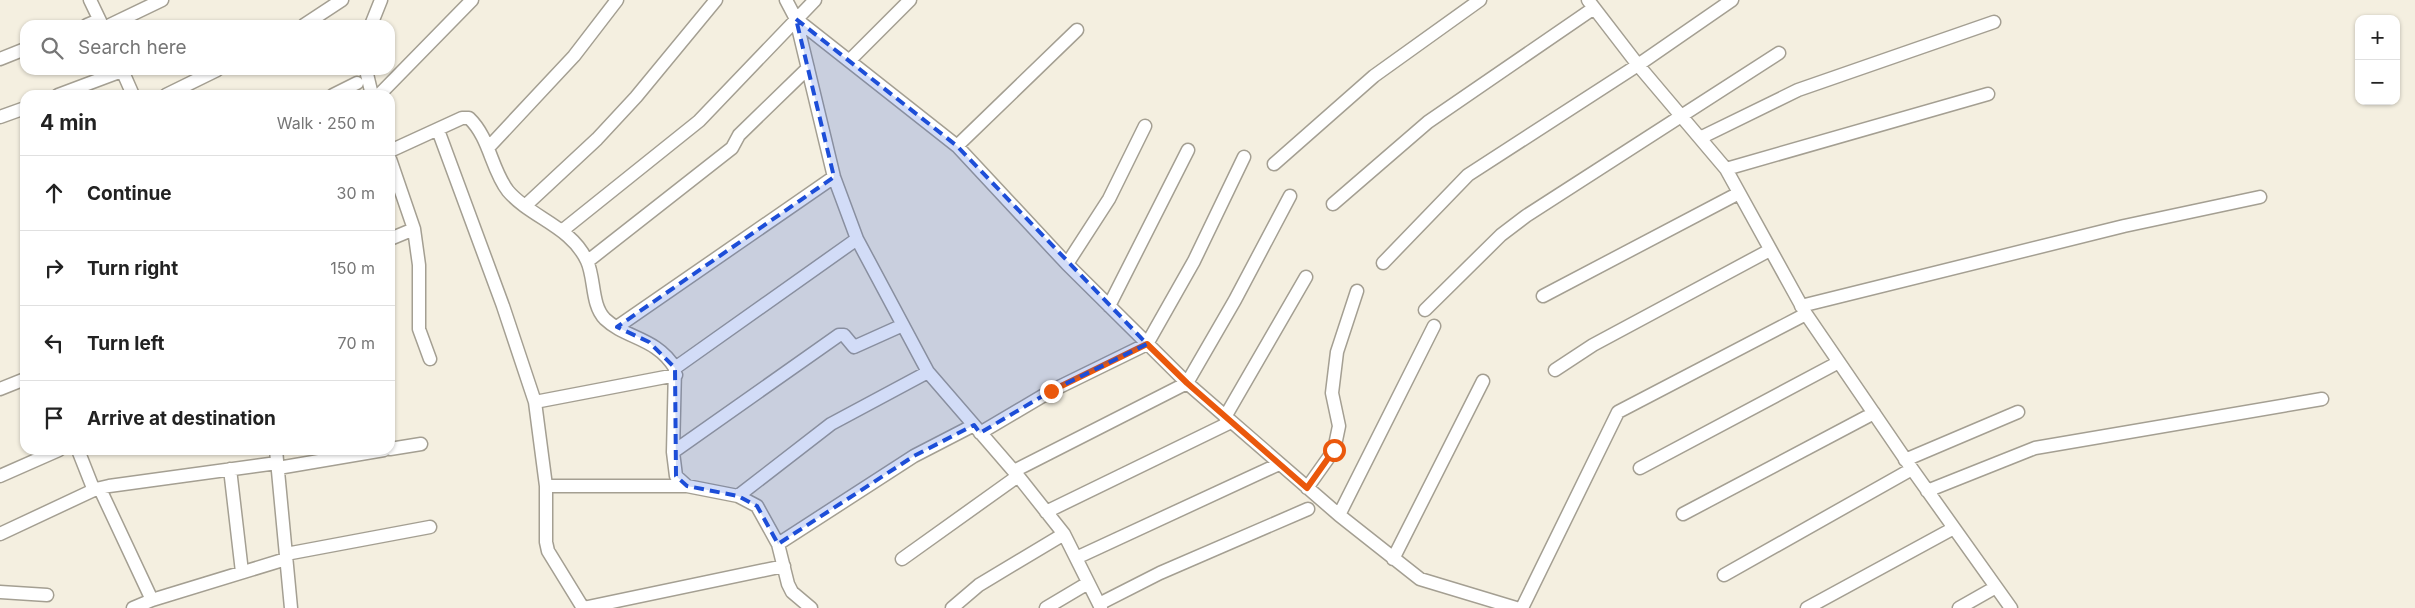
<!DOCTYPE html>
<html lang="en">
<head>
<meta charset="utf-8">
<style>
	:root { --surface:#fff; --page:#f2f2f2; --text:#222; --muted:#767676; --line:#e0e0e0 }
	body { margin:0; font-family:Inter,sans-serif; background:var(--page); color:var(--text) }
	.controls { position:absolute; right:15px; top:15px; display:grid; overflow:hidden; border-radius:10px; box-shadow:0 1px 4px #0004 }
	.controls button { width:45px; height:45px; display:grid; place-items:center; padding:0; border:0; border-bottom:1px solid var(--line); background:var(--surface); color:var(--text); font:25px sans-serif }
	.stop { position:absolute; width:15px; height:15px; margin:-11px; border:4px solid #ea580c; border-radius:50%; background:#fff }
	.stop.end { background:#ea580c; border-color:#fff; box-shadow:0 1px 5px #0008 }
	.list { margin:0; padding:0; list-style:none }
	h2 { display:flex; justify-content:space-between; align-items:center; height:65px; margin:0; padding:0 20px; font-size:21px }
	h2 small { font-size:16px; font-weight:400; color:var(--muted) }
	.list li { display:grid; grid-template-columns:32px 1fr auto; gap:15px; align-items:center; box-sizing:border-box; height:75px; padding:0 20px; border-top:1px solid var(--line) }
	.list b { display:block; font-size:19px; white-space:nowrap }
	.list em { font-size:16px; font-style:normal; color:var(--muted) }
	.icon { flex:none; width:28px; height:28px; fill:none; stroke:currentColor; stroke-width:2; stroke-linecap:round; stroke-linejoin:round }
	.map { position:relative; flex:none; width:2415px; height:608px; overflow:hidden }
	.search { position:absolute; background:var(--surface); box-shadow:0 1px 4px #0004; left:20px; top:20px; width:375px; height:55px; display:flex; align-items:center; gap:12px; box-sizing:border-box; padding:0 18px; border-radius:15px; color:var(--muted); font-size:19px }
	.panel { position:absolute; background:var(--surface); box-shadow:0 1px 4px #0004; left:20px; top:90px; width:375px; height:365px; border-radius:15px }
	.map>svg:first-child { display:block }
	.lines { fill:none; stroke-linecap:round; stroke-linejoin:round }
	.minor-casing { stroke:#a49f92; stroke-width:15 }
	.minor { stroke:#fff; stroke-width:12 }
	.route { stroke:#ea580c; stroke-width:6 }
	.marked { fill:#1d4ed8; fill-opacity:0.2; stroke:#1d4ed8; stroke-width:4; stroke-dasharray:10 6; stroke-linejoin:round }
</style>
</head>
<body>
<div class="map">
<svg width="2415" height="608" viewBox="0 0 2415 608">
	<rect width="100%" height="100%" fill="#f4efe0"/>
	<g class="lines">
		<g class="minor-casing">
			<path id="minor" d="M90,0L102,25
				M786,0L796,19L834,177L857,239L928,372L1018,476L1064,534L1101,608
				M1588,0L1638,65L1726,169L1806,314L1912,469L2011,608
				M796,19L957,146L1067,264L1187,383L1339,515L1420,579L1516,608
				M87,25L99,20
				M110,25L162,0
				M304,25L342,0
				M371,25L381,0
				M0,59L25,49
				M849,61L910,0
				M122,70L133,95
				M366,70L372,95
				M58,95L122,71
				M166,95L217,70
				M333,95L357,83
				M379,95L472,0
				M0,117L25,108
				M438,130L503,306L535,402L546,486V542L548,551L583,608
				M1700,138L1798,90L1994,22
				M957,146L1077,30
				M488,148L574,56L617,0
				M390,151L462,118H469C490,138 491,169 508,191C531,218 571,226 587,261C595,278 591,305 605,319C626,339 656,337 675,368L673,452L676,476L687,486L738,496L757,506L778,544L788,584L792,592L811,608
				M390,159L414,229L419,265V329L430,359
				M1274,164L1374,76L1480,0
				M1726,169L1988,94
				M1333,204L1428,122L1594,8
				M525,206L597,139L636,97L716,0
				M563,230L699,121L815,0
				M390,239L414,229
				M588,261L732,148L739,135L808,68
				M1383,263L1468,175L1638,65L1732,0
				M1067,264L1109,199L1145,126
				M1543,296L1739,193
				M1109,306L1188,150
				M1801,306L2124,226L2260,197
				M1425,310L1501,235L1526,216L1779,53
				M617,327L834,177
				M675,368L857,239
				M1555,370L1593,345L1770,250
				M0,389L25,379
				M535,402L676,375
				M1225,417L1306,277
				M980,433L1051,391L1147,344L1194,261L1244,157
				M390,449L421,444
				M78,450L93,488L96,489
				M276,450L291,608
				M673,452L839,335H844L854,347L903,325
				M1905,460L2018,412
				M278,468L384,450
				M1640,468L1839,362
				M230,469L242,572
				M1014,471L1187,383L1235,300L1290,196
				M0,476L59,450
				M546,486H687
				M1307,488L1334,450L1339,426L1332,393L1337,352L1357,291
				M100,489L152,600
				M1927,491L2035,448L2322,399
				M738,496L831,424L928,372
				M1046,512L1231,422
				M1683,514L1874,413
				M1339,515L1434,326
				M0,534L96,489L109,486L277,463
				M778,544L914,456L974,425
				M286,554L430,527
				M1076,558L1279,464
				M902,559L1018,476
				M1393,559L1483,381
				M1724,575L1912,469
				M0,592L47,595
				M1099,604L1160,573L1308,509
				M133,608L152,600L286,559
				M583,608L784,566
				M952,608L979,585L1064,534
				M1046,608L1088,583
				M1522,608L1618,412L1806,314
				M1807,608L1954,528
				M1959,608L1996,587"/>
		</g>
		<use href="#minor" class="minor"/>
	</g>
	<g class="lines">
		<path class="route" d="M1051,391L1147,344L1187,383L1307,488L1334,450"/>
	</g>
	<path class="marked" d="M796,19L957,146L1147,344L1051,391L980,433L974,425L914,456L778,544L757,506L738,496L687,486L676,476L675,368L649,342L617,327L834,177Z"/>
</svg>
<div class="controls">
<button>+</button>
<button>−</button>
</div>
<div class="stop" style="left:1334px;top:450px"></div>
<div class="stop end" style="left:1051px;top:391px"></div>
<div class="search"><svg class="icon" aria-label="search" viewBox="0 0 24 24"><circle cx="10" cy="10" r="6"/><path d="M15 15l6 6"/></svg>Search here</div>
<section class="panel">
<h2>4 min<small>Walk · 250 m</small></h2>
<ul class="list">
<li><svg class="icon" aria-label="ahead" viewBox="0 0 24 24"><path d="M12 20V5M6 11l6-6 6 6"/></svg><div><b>Continue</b></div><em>30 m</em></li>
<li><svg class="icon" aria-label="right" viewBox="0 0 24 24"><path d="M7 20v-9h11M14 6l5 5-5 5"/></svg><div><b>Turn right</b></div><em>150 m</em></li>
<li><svg class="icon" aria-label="left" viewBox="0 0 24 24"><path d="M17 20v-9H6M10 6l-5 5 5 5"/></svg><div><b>Turn left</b></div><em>70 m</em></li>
<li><svg class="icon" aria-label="arrive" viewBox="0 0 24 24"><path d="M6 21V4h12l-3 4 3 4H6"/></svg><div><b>Arrive at destination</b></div></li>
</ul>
</section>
</div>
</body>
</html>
